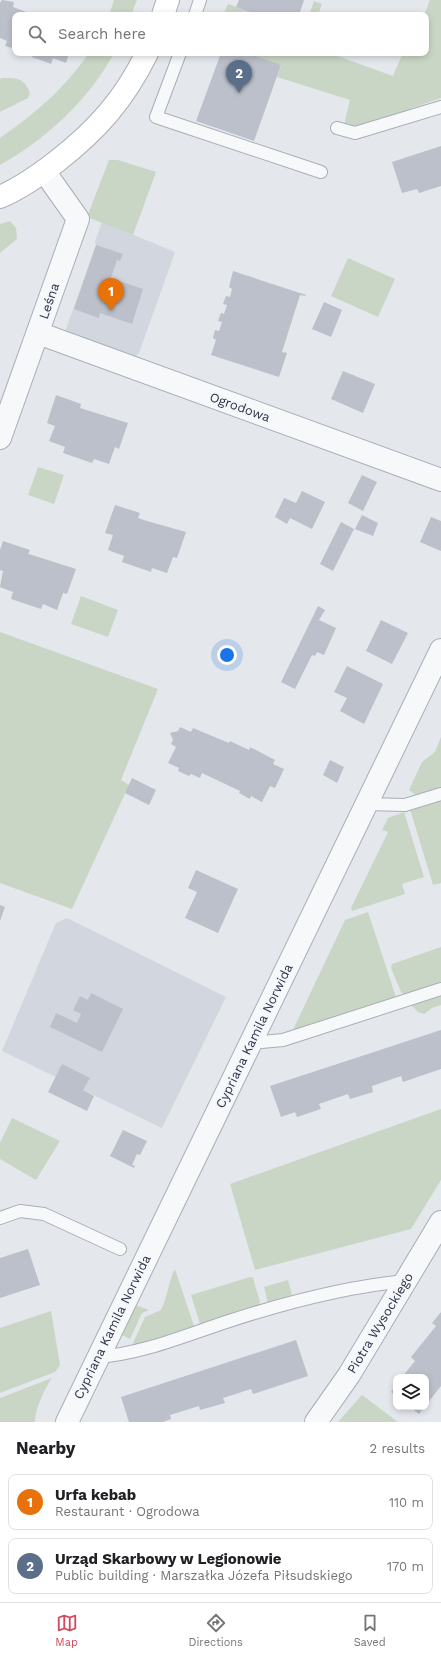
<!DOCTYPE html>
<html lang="en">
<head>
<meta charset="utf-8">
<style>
	:root { --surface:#fff; --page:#f2f2f2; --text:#202124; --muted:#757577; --line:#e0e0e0; --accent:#d1495b }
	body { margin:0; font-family:"Work Sans",sans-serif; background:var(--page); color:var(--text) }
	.controls { position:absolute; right:12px; bottom:12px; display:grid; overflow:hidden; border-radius:8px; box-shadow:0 2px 6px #0003 }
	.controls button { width:36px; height:36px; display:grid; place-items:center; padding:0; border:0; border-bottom:1px solid var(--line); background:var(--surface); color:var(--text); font:20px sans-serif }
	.you { position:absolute; left:227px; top:655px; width:14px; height:14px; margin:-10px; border:3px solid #fff; border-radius:50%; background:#1a73e8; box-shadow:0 0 0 6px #1a73e833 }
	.badge { display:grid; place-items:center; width:26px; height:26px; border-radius:50%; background:var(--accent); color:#fff; font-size:13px; font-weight:700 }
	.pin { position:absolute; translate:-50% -33px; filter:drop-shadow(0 1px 2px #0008) }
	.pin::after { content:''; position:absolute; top:21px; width:14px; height:12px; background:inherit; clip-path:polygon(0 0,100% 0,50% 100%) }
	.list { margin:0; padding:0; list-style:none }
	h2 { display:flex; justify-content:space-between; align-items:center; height:52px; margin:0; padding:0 16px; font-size:17px }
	h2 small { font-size:13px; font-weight:400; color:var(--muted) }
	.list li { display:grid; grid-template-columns:26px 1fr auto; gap:12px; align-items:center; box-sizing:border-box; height:56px; margin:0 8px 8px; padding:0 8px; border:1px solid var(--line); border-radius:8px }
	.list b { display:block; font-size:15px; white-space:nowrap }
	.list p { margin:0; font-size:13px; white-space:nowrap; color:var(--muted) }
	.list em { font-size:13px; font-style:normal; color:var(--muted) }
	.icon { flex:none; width:22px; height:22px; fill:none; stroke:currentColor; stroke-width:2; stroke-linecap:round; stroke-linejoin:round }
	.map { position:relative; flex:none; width:441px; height:1422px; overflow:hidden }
	.search { position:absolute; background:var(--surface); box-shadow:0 2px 6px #0003; left:12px; right:12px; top:12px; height:44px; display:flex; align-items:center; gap:10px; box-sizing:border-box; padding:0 14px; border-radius:8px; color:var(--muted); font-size:15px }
	.sheet { height:180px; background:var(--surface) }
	nav { display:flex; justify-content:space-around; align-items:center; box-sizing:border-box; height:56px; border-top:1px solid var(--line); background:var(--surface); font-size:11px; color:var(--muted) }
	nav a { display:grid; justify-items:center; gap:2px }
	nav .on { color:var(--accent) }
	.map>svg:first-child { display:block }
	.built { fill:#d2d6de }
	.green { fill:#c9d6c5 }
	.building { fill:#bbc0ca }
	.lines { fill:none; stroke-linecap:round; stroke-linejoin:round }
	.lane-casing { stroke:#a9aeb7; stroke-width:14 }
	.street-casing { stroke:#a9aeb7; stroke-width:24 }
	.secondary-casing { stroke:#a9aeb7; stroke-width:24 }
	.lane { stroke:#f7f8fa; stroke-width:12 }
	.street { stroke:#f7f8fa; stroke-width:22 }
	.secondary { stroke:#fff; stroke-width:22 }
	.labels { text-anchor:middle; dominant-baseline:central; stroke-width:3; stroke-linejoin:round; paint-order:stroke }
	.street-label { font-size:13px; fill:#2b3445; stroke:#f4f6f9 }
</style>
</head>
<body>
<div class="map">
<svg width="441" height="1422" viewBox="0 0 441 1422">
	<rect width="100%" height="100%" fill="#e4e7ec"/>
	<path class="built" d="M102,222L175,252L139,353L135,357L65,332L96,245L95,242Z
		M67,918L226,997L162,1128L2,1051L56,923Z"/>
	<path class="green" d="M114,0H137L131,15H109Z
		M430,0H441V98L356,128L344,125L350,100L277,77L281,66L243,53H329L393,76L403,53H426V15H424Z
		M314,1L322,4L318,15H309Z
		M228,4L259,15H223Z
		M89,53H114C89,100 46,139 0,165V138C38,111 62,91 89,53Z
		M3,78C18,78 24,78 30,93L28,98L0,112V79Z
		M109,160H118L156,172L133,235L87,217Z
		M10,221L16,228L17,239L0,253V224Z
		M348,258L395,279L378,317L331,296Z
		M38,467L64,475L54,504L28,495Z
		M81,596L118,610L108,637L71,624Z
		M0,632L158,689L121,780L129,785L72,909L0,883Z
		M441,737V789L417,796L409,790L422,762L435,752Z
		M441,800V883L433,885L410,809Z
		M404,812L424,877L402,884L405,894L352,911L351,908L388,832L382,830L388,818Z
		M368,912L396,997L292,1032L345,920Z
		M441,947V983L405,995L401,992L391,968L392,964Z
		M441,995V1005L432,1008L424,1014L418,1012L411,1005Z
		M441,1109V1180L411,1229L255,1270L230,1184Z
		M12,1118L60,1141L36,1180L0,1159V1143Z
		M175,1269L194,1326L131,1347L145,1317L161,1310C168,1296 168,1282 175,1269Z
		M250,1277L253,1278L260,1302L259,1305L200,1324L191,1295Z
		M288,1280L292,1295L268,1303L264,1287Z
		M135,1305L149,1310L142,1313L130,1339L120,1334Z
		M51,1311L60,1365L55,1372L0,1393V1328Z
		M52,1378C45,1388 35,1409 35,1422H0V1398Z
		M362,1395L398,1422H338Z"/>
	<path class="building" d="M2,0L14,2L13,7L34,15H15V44L12,48L5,46L7,41L0,38V3Z
		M239,0H304L299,15H259L236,7Z
		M34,53H69L66,63L53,58L51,64L32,57Z
		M221,53H247L281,65L254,141L196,121Z
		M441,146V186L419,193L417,189L402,193L392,162Z
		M96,245L123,254L120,261L117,260L111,278L143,289L132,324L100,313L99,318L74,309Z
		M233,271L306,295L305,296L300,295L282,352L287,353L279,377L211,355L216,340L213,338L215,330L219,331L222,322L218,321L221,313L224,314L227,305L223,304L226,296L230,297L232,289L229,287Z
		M324,302L342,310L331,337L312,329Z
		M343,371L375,384L363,413L331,399Z
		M56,395L81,404L80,408L128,423L119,449L115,447L109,464L94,459L92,463L63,453L65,447L49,441L55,426L47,423Z
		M362,475L377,482L363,511L348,503Z
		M302,491L325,502L312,529L290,518L287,524L275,517L284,498L296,503Z
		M115,505L140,513L138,518L147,521L186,532L177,558L173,557L167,573L152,568L151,572L122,562L124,556L108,550L113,535L105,533Z
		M362,515L378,523L373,536L355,529Z
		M431,517L441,521V551L420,542Z
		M341,522L354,529L333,571L320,564Z
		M3,541L30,550L28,554L32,555L76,569L67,594L63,593L57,610L43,604L41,609L11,599L13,592L0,587L3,571L0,570V550Z
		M318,606L325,610L319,620L336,628L324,655L317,652L315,656L312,655L295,689L281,682Z
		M381,620L408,633L392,664L366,651Z
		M347,666L383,684L364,724L340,711L347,698L334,692Z
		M180,727L191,732L193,728L229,743L230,741L249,750L250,747L275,760L273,764L284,769L275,788L270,786L262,802L251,796L250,799L239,793L240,791L202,773L200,778L191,774L189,776L178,771L179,768L168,763L176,747L171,744L173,740L170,733L178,731Z
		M330,760L344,767L337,783L323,775Z
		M132,778L156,790L149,805L125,793Z
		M196,870L238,889L218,933L185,918L197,892L188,888Z
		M0,905L5,907L0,921Z
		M91,993L123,1009L102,1052L50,1027L56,1013L77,1023L81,1014L73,1010L80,996L88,1000Z
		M441,1030V1069L403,1082L401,1076L372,1086L373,1092L350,1099L348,1094L319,1104L321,1109L297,1117L295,1112L281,1117L270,1086Z
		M62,1064L90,1078L83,1090L94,1096L87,1111L48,1092Z
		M123,1130L147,1141L140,1155L137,1154L132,1165L135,1166L134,1168L110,1156Z
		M28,1249L40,1285L0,1298V1258Z
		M441,1312V1386L426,1405V1377H402L415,1361L411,1357L436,1326L432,1323Z
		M296,1340L308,1376L253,1394L251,1389L223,1398L225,1403L200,1410L199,1406L170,1415L171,1419L163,1422H129L121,1397Z
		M396,1385V1396L391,1392Z
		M410,1407H424L419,1414Z"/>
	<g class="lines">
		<g class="lane-casing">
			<path id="lane" d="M195,15L200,0
				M180,53L156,117L321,172
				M337,128L355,133L441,107
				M366,804L405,805L441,794
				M251,1043L283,1040L441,989
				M0,1218L20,1211L44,1214L120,1249
				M97,1357C141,1354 184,1336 226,1322C284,1303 344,1287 405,1281"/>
		</g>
		<g class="street-casing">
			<path id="street" d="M38,333L441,480
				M0,438L78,219L44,171
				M67,1422L441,650
				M316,1422L349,1375L441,1222"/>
		</g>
		<g class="secondary-casing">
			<path id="secondary" d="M163,15L168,0
				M0,197C21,188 38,176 56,162C97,130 124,100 147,53"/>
		</g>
		<use href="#lane" class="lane"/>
		<use href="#street" class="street"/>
		<use href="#secondary" class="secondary"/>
	</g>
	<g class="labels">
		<g class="street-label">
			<text transform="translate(49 301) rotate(-71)">Leśna</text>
			<text transform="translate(240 407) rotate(20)">Ogrodowa</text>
			<text transform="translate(254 1036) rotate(-64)">Cypriana Kamila Norwida</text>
			<text transform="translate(380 1323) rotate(-59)">Piotra Wysockiego</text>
			<text transform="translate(112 1327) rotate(-64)">Cypriana Kamila Norwida</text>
		</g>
	</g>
</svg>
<div class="controls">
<button><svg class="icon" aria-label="layers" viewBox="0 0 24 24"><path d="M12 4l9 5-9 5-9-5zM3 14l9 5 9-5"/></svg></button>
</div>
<div class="you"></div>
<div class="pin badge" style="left:111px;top:311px;background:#e8710a">1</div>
<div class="pin badge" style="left:239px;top:93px;background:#5c6f8a">2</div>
<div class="search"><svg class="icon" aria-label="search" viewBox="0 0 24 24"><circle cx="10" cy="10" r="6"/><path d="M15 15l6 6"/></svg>Search here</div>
</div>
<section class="sheet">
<h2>Nearby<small>2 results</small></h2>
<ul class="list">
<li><span class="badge" style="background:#e8710a">1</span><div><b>Urfa kebab</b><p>Restaurant · Ogrodowa</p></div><em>110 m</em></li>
<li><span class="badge" style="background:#5c6f8a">2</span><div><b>Urząd Skarbowy w Legionowie</b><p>Public building · Marszałka Józefa Piłsudskiego</p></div><em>170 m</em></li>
</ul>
</section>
<nav>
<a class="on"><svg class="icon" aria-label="map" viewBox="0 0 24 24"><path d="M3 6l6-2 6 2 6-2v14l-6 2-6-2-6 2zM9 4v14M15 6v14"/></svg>Map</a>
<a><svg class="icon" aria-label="directions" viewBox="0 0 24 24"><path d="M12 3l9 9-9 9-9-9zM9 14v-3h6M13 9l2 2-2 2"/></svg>Directions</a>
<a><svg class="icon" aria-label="saved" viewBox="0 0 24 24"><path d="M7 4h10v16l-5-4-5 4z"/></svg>Saved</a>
</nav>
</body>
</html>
